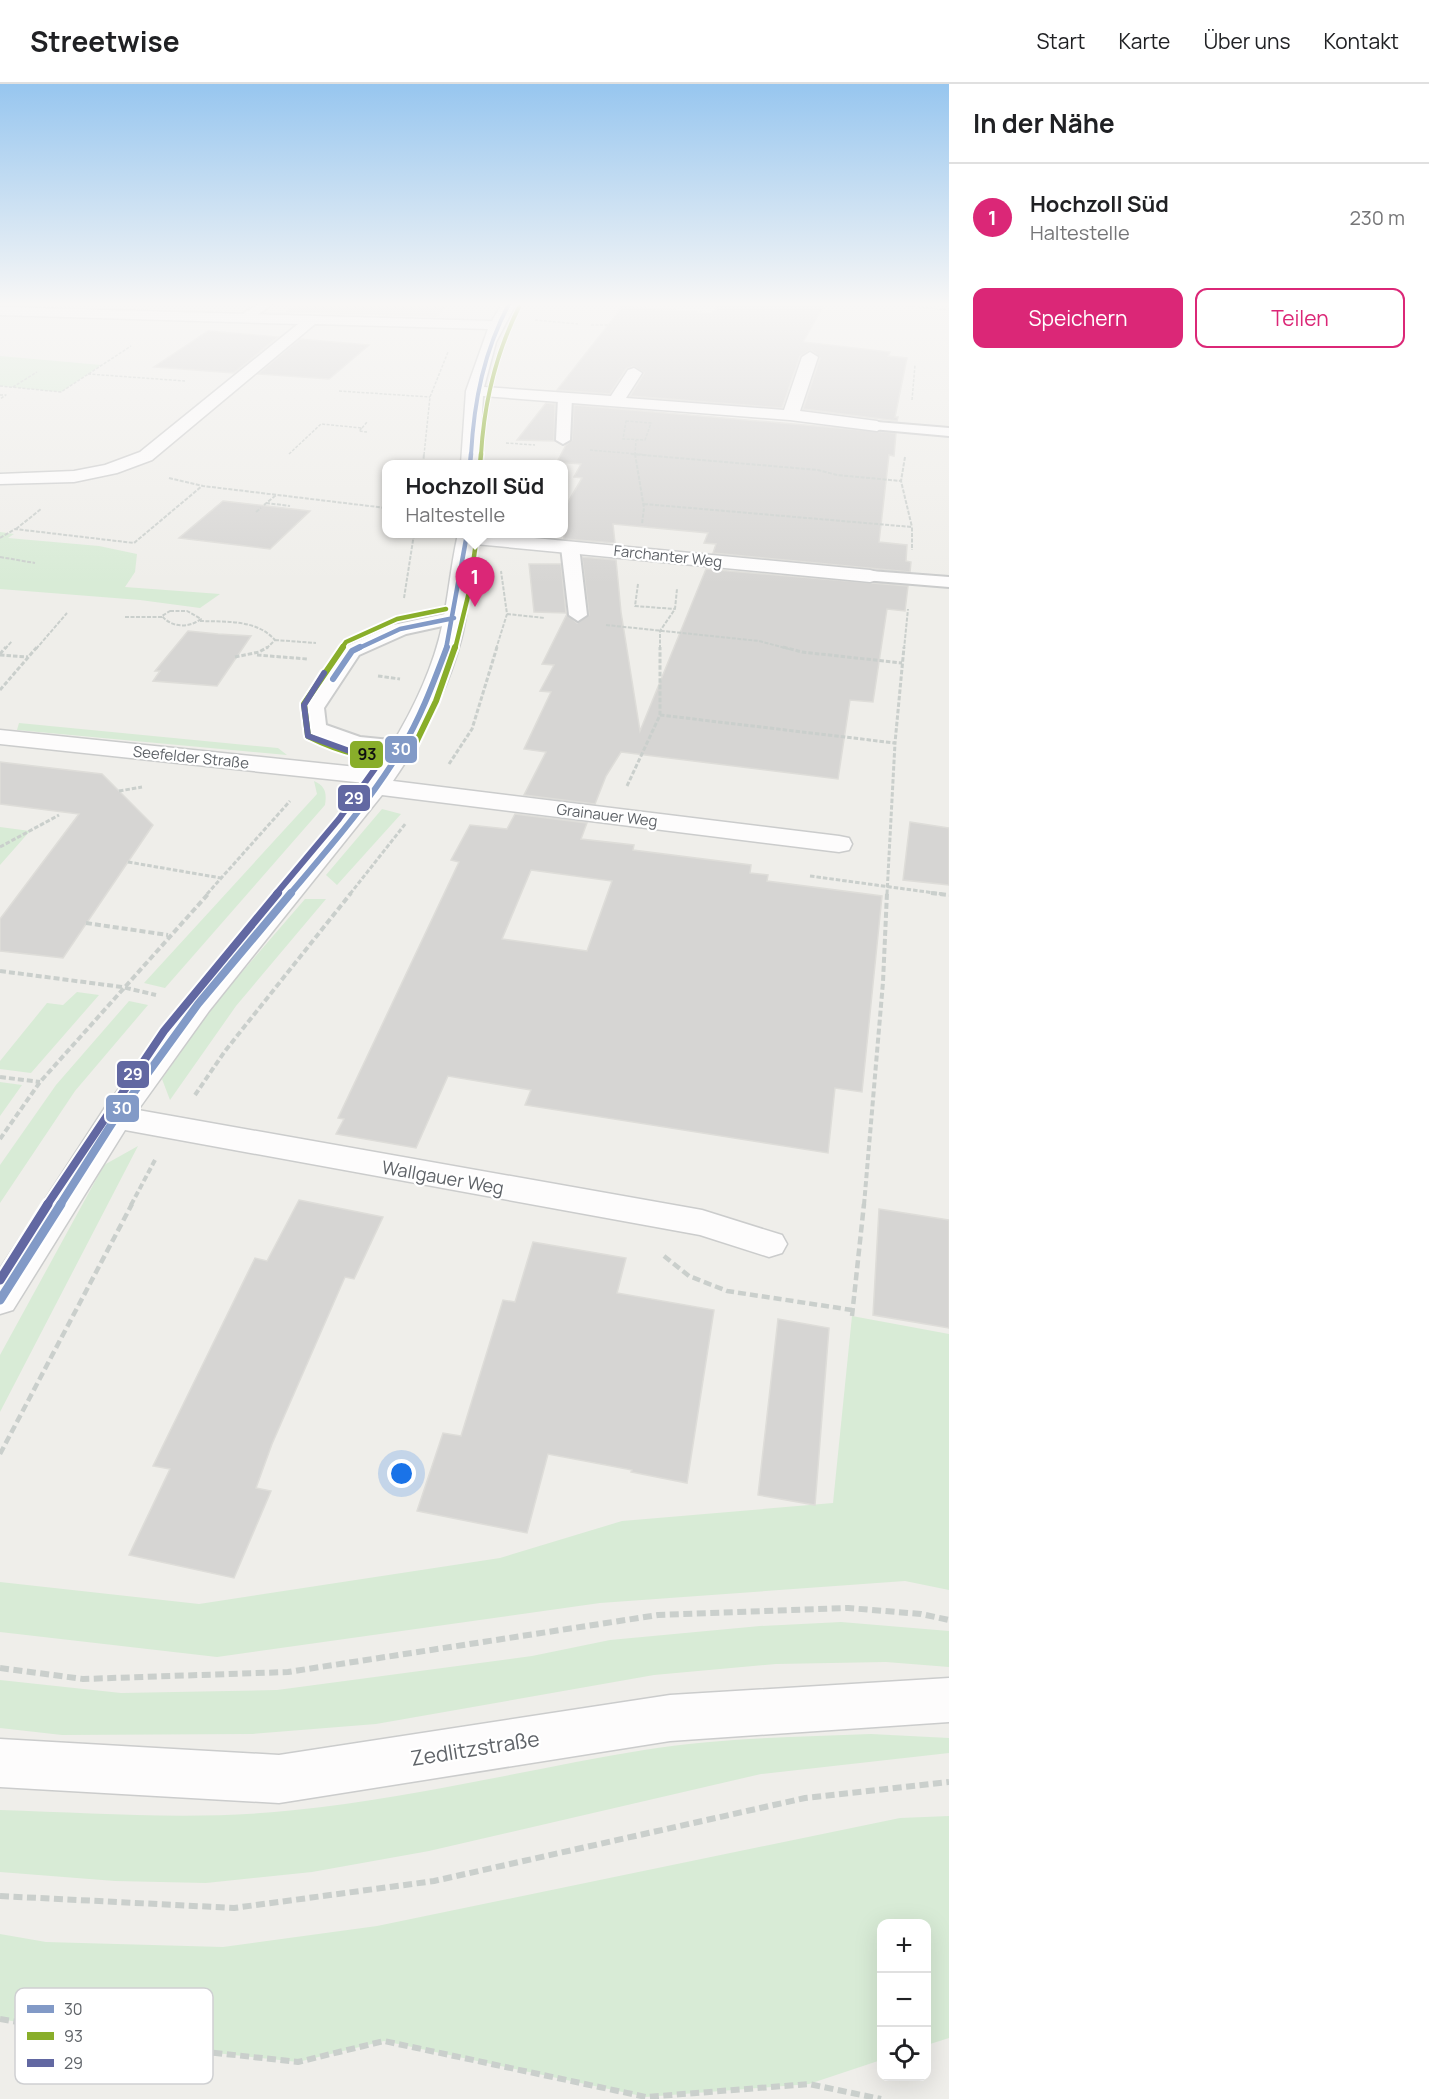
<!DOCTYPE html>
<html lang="de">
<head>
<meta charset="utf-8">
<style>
	:root { --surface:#fff; --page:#f2f2f2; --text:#202124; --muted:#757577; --line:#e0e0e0; --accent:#db2777 }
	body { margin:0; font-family:Manrope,sans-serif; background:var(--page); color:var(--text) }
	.controls { position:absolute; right:18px; bottom:18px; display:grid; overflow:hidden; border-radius:12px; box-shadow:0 6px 24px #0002 }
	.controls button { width:54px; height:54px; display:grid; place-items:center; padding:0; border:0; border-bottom:2px solid var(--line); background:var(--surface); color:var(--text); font:30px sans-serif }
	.you { position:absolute; left:402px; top:1390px; width:21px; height:21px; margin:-15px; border:4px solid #fff; border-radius:50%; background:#1a73e8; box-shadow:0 0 0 9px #1a73e833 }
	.badge { display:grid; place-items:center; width:39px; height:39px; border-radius:50%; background:var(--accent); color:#fff; font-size:20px; font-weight:700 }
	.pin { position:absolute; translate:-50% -50px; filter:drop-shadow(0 2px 3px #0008) }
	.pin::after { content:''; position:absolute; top:32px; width:21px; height:18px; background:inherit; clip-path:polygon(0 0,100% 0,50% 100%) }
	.popup { position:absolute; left:382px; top:376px; width:186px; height:78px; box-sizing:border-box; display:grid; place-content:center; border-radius:12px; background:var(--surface); filter:drop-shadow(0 2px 4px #0005); font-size:20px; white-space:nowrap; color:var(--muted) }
	.popup b { font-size:22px; color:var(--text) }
	.popup::after { content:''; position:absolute; left:50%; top:100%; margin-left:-12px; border:12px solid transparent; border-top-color:var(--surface) }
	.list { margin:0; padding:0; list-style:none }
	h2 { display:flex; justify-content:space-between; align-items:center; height:78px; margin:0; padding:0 24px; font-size:26px }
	h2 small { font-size:20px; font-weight:400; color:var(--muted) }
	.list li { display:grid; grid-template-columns:39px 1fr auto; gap:18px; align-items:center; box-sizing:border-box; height:108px; padding:0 24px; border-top:2px solid var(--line) }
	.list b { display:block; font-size:22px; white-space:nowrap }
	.list p { margin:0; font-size:20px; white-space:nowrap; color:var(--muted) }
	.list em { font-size:20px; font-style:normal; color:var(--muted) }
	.actions { display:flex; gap:12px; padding:18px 24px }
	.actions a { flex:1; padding:14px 0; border:2px solid var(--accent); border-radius:12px; text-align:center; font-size:21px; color:var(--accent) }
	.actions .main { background:var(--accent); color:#fff }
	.icon { flex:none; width:33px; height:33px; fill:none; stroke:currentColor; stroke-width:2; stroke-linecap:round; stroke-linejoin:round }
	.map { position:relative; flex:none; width:949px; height:2015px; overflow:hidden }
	header { display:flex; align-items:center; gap:36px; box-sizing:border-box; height:84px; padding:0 30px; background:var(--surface); border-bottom:2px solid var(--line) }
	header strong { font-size:28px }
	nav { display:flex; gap:33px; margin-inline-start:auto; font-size:21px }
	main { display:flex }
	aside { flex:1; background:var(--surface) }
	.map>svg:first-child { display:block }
	.education { fill:#e2e0da }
	.green { fill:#d8ebd6 }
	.building { fill:#d6d5d3; stroke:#deddd9; stroke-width:1.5; fill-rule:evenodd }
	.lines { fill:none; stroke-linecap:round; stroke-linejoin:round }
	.lane-casing { stroke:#cbcccc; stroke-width:4 }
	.street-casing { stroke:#cbcccc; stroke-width:3 }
	.path-far5 { stroke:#cacfcc; stroke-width:1.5; stroke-dasharray:3 1.5; stroke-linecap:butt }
	.path-far4 { stroke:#cacfcc; stroke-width:2; stroke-dasharray:4 1.5; stroke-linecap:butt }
	.path-far3 { stroke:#cacfcc; stroke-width:3; stroke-dasharray:4.5 2; stroke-linecap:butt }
	.path-far2 { stroke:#cacfcc; stroke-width:4; stroke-dasharray:6 3; stroke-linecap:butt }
	.path-far1 { stroke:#cacfcc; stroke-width:4.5; stroke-dasharray:8 4; stroke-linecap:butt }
	.path { stroke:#cacfcc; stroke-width:6; stroke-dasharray:9 4.5; stroke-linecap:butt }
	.lane { fill:#fdfcfc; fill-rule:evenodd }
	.street { fill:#fdfcfc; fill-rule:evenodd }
	.bus-1-far4-casing { stroke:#fff; stroke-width:6 }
	.bus-1-far3-casing { stroke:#fff; stroke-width:8 }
	.bus-1-far2-casing { stroke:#fff; stroke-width:10 }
	.bus-1-far1-casing { stroke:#fff; stroke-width:12 }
	.bus-1-casing { stroke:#fff; stroke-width:14 }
	.bus-2-far2-casing { stroke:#fff; stroke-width:6 }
	.bus-2-far1-casing { stroke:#fff; stroke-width:8 }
	.bus-2-casing { stroke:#fff; stroke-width:10 }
	.bus-3-far2-casing { stroke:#fff; stroke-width:10 }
	.bus-3-far1-casing { stroke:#fff; stroke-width:12 }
	.bus-3-casing { stroke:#fff; stroke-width:14 }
	.bus-1-far4 { stroke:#829ac7; stroke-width:4 }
	.bus-1-far3 { stroke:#829ac7; stroke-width:4.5 }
	.bus-1-far2 { stroke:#829ac7; stroke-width:6 }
	.bus-1-far1 { stroke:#829ac7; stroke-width:8 }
	.bus-1 { stroke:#829ac7; stroke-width:9 }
	.bus-2-far2 { stroke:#89ae2a; stroke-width:4 }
	.bus-2-far1 { stroke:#89ae2a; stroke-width:4.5 }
	.bus-2 { stroke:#89ae2a; stroke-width:6 }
	.bus-3-far2 { stroke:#6268a2; stroke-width:6 }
	.bus-3-far1 { stroke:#6268a2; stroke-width:8 }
	.bus-3 { stroke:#6268a2; stroke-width:9 }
	.labels { text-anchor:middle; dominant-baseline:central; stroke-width:4.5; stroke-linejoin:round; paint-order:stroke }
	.far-street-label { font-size:15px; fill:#5f6368; stroke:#fff }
	.street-label { font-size:18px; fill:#5f6368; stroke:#fff }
	.near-street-label { font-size:21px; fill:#5f6368; stroke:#fff }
	.key { fill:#fff; stroke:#cfd0d2; stroke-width:1.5 }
	.key-label { font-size:16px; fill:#5f6368 }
	.line-badge { stroke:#fff; stroke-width:2 }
	.badge-label { font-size:16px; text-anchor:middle; font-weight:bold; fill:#fff }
	.pale-badge-label { font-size:16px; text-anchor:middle; font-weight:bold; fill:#111 }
</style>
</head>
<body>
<header>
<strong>Streetwise</strong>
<nav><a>Start</a><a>Karte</a><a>Über uns</a><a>Kontakt</a></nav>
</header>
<main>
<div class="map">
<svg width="949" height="2015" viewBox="0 0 949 2015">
	<rect width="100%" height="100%" fill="#efeeea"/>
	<path class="education" d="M300,218H450L437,233L285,228Z"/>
	<path class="green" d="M0,272L101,281L61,308L0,302Z
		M0,448L14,450L8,454L99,462L137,470L135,488L125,503L220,510L200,524L140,516L0,505Z
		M19,639L278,664L287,671L17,646Z
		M314,697C325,702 327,708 325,721L165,904L144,899L317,710Z
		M382,725L401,730L337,801L326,791Z
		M0,743L30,747L0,781Z
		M305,815H326L236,922L170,1016L162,995L216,918Z
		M77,908L99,911L31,989L0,985V977L47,919L63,921Z
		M129,917L148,921L75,1007L0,1119V1081L56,1001Z
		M0,998L22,1001L0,1032Z
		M138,1062L0,1328V1271L104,1081Z
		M852,1232L949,1250V1506L905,1497L600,1519L217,1573L0,1548V1498L199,1520L500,1474L622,1437L833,1419Z
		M841,1538L949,1547V1583L886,1578L776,1580L654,1591L376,1640L252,1650L62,1651L0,1644V1596L121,1609L277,1606L532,1572L610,1556L760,1542Z
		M871,1650L949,1654V1669L761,1690L429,1767L312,1788L206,1799L115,1797L0,1788V1726C98,1729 197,1737 295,1726C413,1714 528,1685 644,1666C719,1654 795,1653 871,1650Z
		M949,1732V1954L927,1961L926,1840H882L881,1976L809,2000L646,2013L384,1957L298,1978L189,1966L0,1935V1850L46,1858L223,1863L377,1842L900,1734Z"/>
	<path class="building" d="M724,218H826L803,258L890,268L888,272L907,274L895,333H898L897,337L803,325L820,274L811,266L800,272L782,324L630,312L644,289L633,282L626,285L610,310L557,306L623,222L711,229Z
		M208,247L278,253L234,289L154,283Z
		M300,255L369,261L329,295L258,290Z
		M546,319L555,320L554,357L517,356Z
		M574,321L896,349L894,372L889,371L879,458L907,461L906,477L911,478L910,488L713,469L716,460L704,459L708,449L613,440L615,459L564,455V425L582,394L574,393L581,380L557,378L566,361L572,356Z
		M223,417L310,427L270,465L179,454Z
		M582,473L616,476L621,528L640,647L706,485L908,502L905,527L887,525L873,618L850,616L838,695L621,668L606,692L595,720L524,711L546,668L524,665L551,608L540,607L554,581L542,580L567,530L577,539L589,531Z
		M529,480H561L566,529L534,528Z
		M188,547L218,550L251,552L217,602L153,597L160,587H155Z
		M0,678L102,690L153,741L63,874L0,867V835L79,730L0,720Z
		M515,730L587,739L581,755L634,761L633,766L751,781L750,789L768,791L767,797L882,812L862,1008L835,1004L828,1069L525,1021L531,1006L448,992L416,1064L336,1050L344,1035L338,1034L459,778L451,776L470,741L507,745ZM531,786L612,797L587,867L502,855Z
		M910,738L949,744V801L903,796Z
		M299,1116L383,1133L354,1195L345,1193L272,1360L256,1404L271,1407L234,1494L129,1471L170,1385L153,1382L173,1341L255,1174L267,1177Z
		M879,1125L949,1136V1244L873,1231Z
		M533,1158L626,1174L617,1209L714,1226L687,1399L631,1388L632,1386L548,1370L527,1449L417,1427L443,1349L461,1352L503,1216L515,1218Z
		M778,1235L829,1244L815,1421L758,1411Z"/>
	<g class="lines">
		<g class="lane-casing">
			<path id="lane" d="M262,218H275L252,235H244V229Z
				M565,310L572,314L570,356L563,360L556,356L558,314Z
				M877,338L949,344V352L872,345L870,342Z
				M570,458L579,463L587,531L578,537L569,531L561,463Z
				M870,487L949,493V503L864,496L861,492L864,488Z
				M454,528L461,530L463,534L461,538L406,550L359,571L324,624L326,641L360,653L411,658L414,663L411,668C378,676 339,660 309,649L306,645L304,624L345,563L393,541Z"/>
		</g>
		<g class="street-casing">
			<path id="street" d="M503,218H517L496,258L484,303L611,312L628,286L634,284L642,289L626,314L784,326L802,273L810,268L818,273L800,327L877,337L885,342L877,347L790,336L483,312L479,380H461L466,307L488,245L315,240L152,376L117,389L74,398L0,400V390L74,387L105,381L140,368L298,240L0,231V223L492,237Z
				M458,450H492L870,486L877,488L880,492L877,496L870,498L475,460C471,491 469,525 461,556C448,605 422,655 393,697L839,752L849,754L852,760L849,766L839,768L382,711L209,927L138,1026L702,1126L782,1151L787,1160L782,1169L769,1173L700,1151L125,1046L13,1226L0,1230V1185L104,1025L187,913L365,699L0,660V646L376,685C402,647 427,600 439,555C448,521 450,484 458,450Z
				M949,1594V1638L670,1657L279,1719L0,1703V1655L279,1671L670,1611Z"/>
		</g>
		<path class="path-far5" d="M872,218L949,226
			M535,236L578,240
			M591,241H610
			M88,290L185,297
			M0,302L61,308L131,262
			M13,303L37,288
			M339,307L430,313
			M0,311H6L0,315
			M912,316L915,281
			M626,337L651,339L645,356L623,355Z
			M362,344L367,338
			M506,359L535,361
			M590,366L648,371
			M289,370L321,340L362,344L359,347L367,348
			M424,371L430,313L448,268
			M635,371L636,356"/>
		<path class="path-far4" d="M631,370L818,386L837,391L901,397
			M635,370L644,424L642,440
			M905,373L901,397L912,443
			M423,380L424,370
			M169,394L203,402L386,424
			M266,419L290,422
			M644,420L912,443V466
			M264,421L276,411
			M256,428L261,424
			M16,445L41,425
			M0,454L15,445L134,459L202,402
			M0,473L35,479
			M638,500L635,522L675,525
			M404,514L414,450
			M170,527H187L201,535C189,544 172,544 162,532Z
			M507,530L545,534
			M125,533H162
			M200,537C226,538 256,535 275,556L266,565
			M606,541L759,557L789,565
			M275,556L316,559
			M5,565L12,557
			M36,565L67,529
			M496,565L507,530L501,487
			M660,565V547L675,525L677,505
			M904,565L908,525"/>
		<path class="path-far3" d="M783,563L802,568L902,579
			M0,570L6,563
			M0,571L28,573
			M257,571L307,575
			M235,573L259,568L268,563
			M378,592L400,595
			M0,606L37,563
			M660,631L895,659L904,563
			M449,680L472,645L497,563
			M627,702L660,631V563
			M119,707L142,703
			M0,763L59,731
			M128,778L221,794
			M810,792L942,810
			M207,810L290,717
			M350,810L406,739
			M887,810L895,659"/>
		<path class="path-far2" d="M931,809L949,811
			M86,839L168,851
			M0,887L122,903L156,911
			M0,993L40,998
			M195,1011L225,967L351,809
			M0,1055L40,998L209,809
			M131,1121L155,1076
			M864,1121L883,898L887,809"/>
		<path class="path-far1" d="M664,1172L689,1192L727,1207L852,1226
			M852,1232L864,1120
			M0,1370L132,1120"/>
		<path class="path" d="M0,1584L83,1595L288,1588L658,1531L848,1524L921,1530L949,1536
			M0,1812L234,1824L434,1797L805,1714L949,1698
			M0,1935L189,1966L298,1978L384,1957L646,2013L809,2000L881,2015"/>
		<use href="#lane" class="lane"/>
		<use href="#street" class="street"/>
		<g class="bus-1-far4-casing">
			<path id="bus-1-far4" d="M471,371C474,316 484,267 510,218"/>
		</g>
		<g class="bus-1-far3-casing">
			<path id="bus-1-far3" d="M470,380L471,370
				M357,565L400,545L454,534
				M446,565L467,450"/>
		</g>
		<g class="bus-1-far2-casing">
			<path id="bus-1-far2" d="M333,595L352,567L360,563
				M290,810C329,764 371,716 402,664C421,633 434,597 447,563"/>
		</g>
		<g class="bus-1-far1-casing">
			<path id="bus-1-far1" d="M60,1121L116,1033L198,920L291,809"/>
		</g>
		<g class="bus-1-casing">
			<path id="bus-1" d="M0,1216L61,1120"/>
		</g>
		<g class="bus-2-far2-casing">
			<path id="bus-2-far2" d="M481,371C484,318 495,271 519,223"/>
		</g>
		<g class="bus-2-far1-casing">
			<path id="bus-2-far1" d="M480,380L481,370
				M341,565L346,558L397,535L446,525
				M455,565L469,508L477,451"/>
		</g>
		<g class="bus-2-casing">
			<path id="bus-2" d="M343,563L304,620L308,652C336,666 381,682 411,669L436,617L455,563"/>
		</g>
		<g class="bus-3-far2-casing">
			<path id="bus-3-far2" d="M276,810L339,735L384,672L355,669L308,652L304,621L324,589"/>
		</g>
		<g class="bus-3-far1-casing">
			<path id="bus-3-far1" d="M47,1121L164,947L278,809"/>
		</g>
		<g class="bus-3-casing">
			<path id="bus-3" d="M0,1196L48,1120"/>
		</g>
		<use href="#bus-1-far4" class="bus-1-far4"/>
		<use href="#bus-1-far3" class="bus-1-far3"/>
		<use href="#bus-1-far2" class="bus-1-far2"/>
		<use href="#bus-1-far1" class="bus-1-far1"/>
		<use href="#bus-1" class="bus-1"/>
		<use href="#bus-2-far2" class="bus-2-far2"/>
		<use href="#bus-2-far1" class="bus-2-far1"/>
		<use href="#bus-2" class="bus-2"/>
		<use href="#bus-3-far2" class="bus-3-far2"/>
		<use href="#bus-3-far1" class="bus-3-far1"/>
		<use href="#bus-3" class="bus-3"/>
	</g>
	<linearGradient id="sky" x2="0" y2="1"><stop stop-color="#97c6ef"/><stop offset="0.44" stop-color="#f8f7f6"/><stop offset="1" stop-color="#f8f7f6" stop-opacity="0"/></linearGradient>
	<rect width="949" height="500" fill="url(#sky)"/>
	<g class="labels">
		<g class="far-street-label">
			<text transform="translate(668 472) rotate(6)">Farchanter Weg</text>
			<text transform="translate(191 673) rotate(6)">Seefelder Straße</text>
			<text transform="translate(607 731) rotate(7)">Grainauer Weg</text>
		</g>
		<g class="street-label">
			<text transform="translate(443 1093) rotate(10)">Wallgauer Weg</text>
		</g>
		<g class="near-street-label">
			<text transform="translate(475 1664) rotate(-9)">Zedlitzstraße</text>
		</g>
	</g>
	<rect x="15" y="1904" width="198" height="96" rx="9" class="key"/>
	<rect x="27" y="1921" width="27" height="8" fill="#829ac7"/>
	<rect x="27" y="1948" width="27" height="8" fill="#89ae2a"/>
	<rect x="27" y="1975" width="27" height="8" fill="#6268a2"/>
	<g class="key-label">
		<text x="64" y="1931">30</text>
		<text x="64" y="1958">93</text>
		<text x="64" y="1985">29</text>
	</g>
	<g class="line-badge">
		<rect x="384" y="651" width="34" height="29" rx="6" fill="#829ac7"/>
		<rect x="349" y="656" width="35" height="29" rx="6" fill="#89ae2a"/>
		<rect x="337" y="700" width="34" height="28" rx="6" fill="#6268a2"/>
		<rect x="116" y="976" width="34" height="29" rx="6" fill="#6268a2"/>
		<rect x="105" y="1010" width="35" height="29" rx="6" fill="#829ac7"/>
	</g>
	<g class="badge-label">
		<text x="401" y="671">30</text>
		<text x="354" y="720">29</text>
		<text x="133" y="996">29</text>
		<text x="122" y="1030">30</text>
	</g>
	<g class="pale-badge-label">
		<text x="367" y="676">93</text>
	</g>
</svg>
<div class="controls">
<button>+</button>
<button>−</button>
<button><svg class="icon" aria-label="locate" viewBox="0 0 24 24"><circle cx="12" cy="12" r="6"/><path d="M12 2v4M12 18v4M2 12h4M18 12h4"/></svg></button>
</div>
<div class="you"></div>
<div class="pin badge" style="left:475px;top:523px">1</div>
<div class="popup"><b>Hochzoll Süd</b>Haltestelle</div>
</div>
<aside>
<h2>In der Nähe<small></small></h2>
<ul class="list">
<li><span class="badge">1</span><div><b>Hochzoll Süd</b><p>Haltestelle</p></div><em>230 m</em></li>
</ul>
<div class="actions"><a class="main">Speichern</a><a>Teilen</a></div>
</aside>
</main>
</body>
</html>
